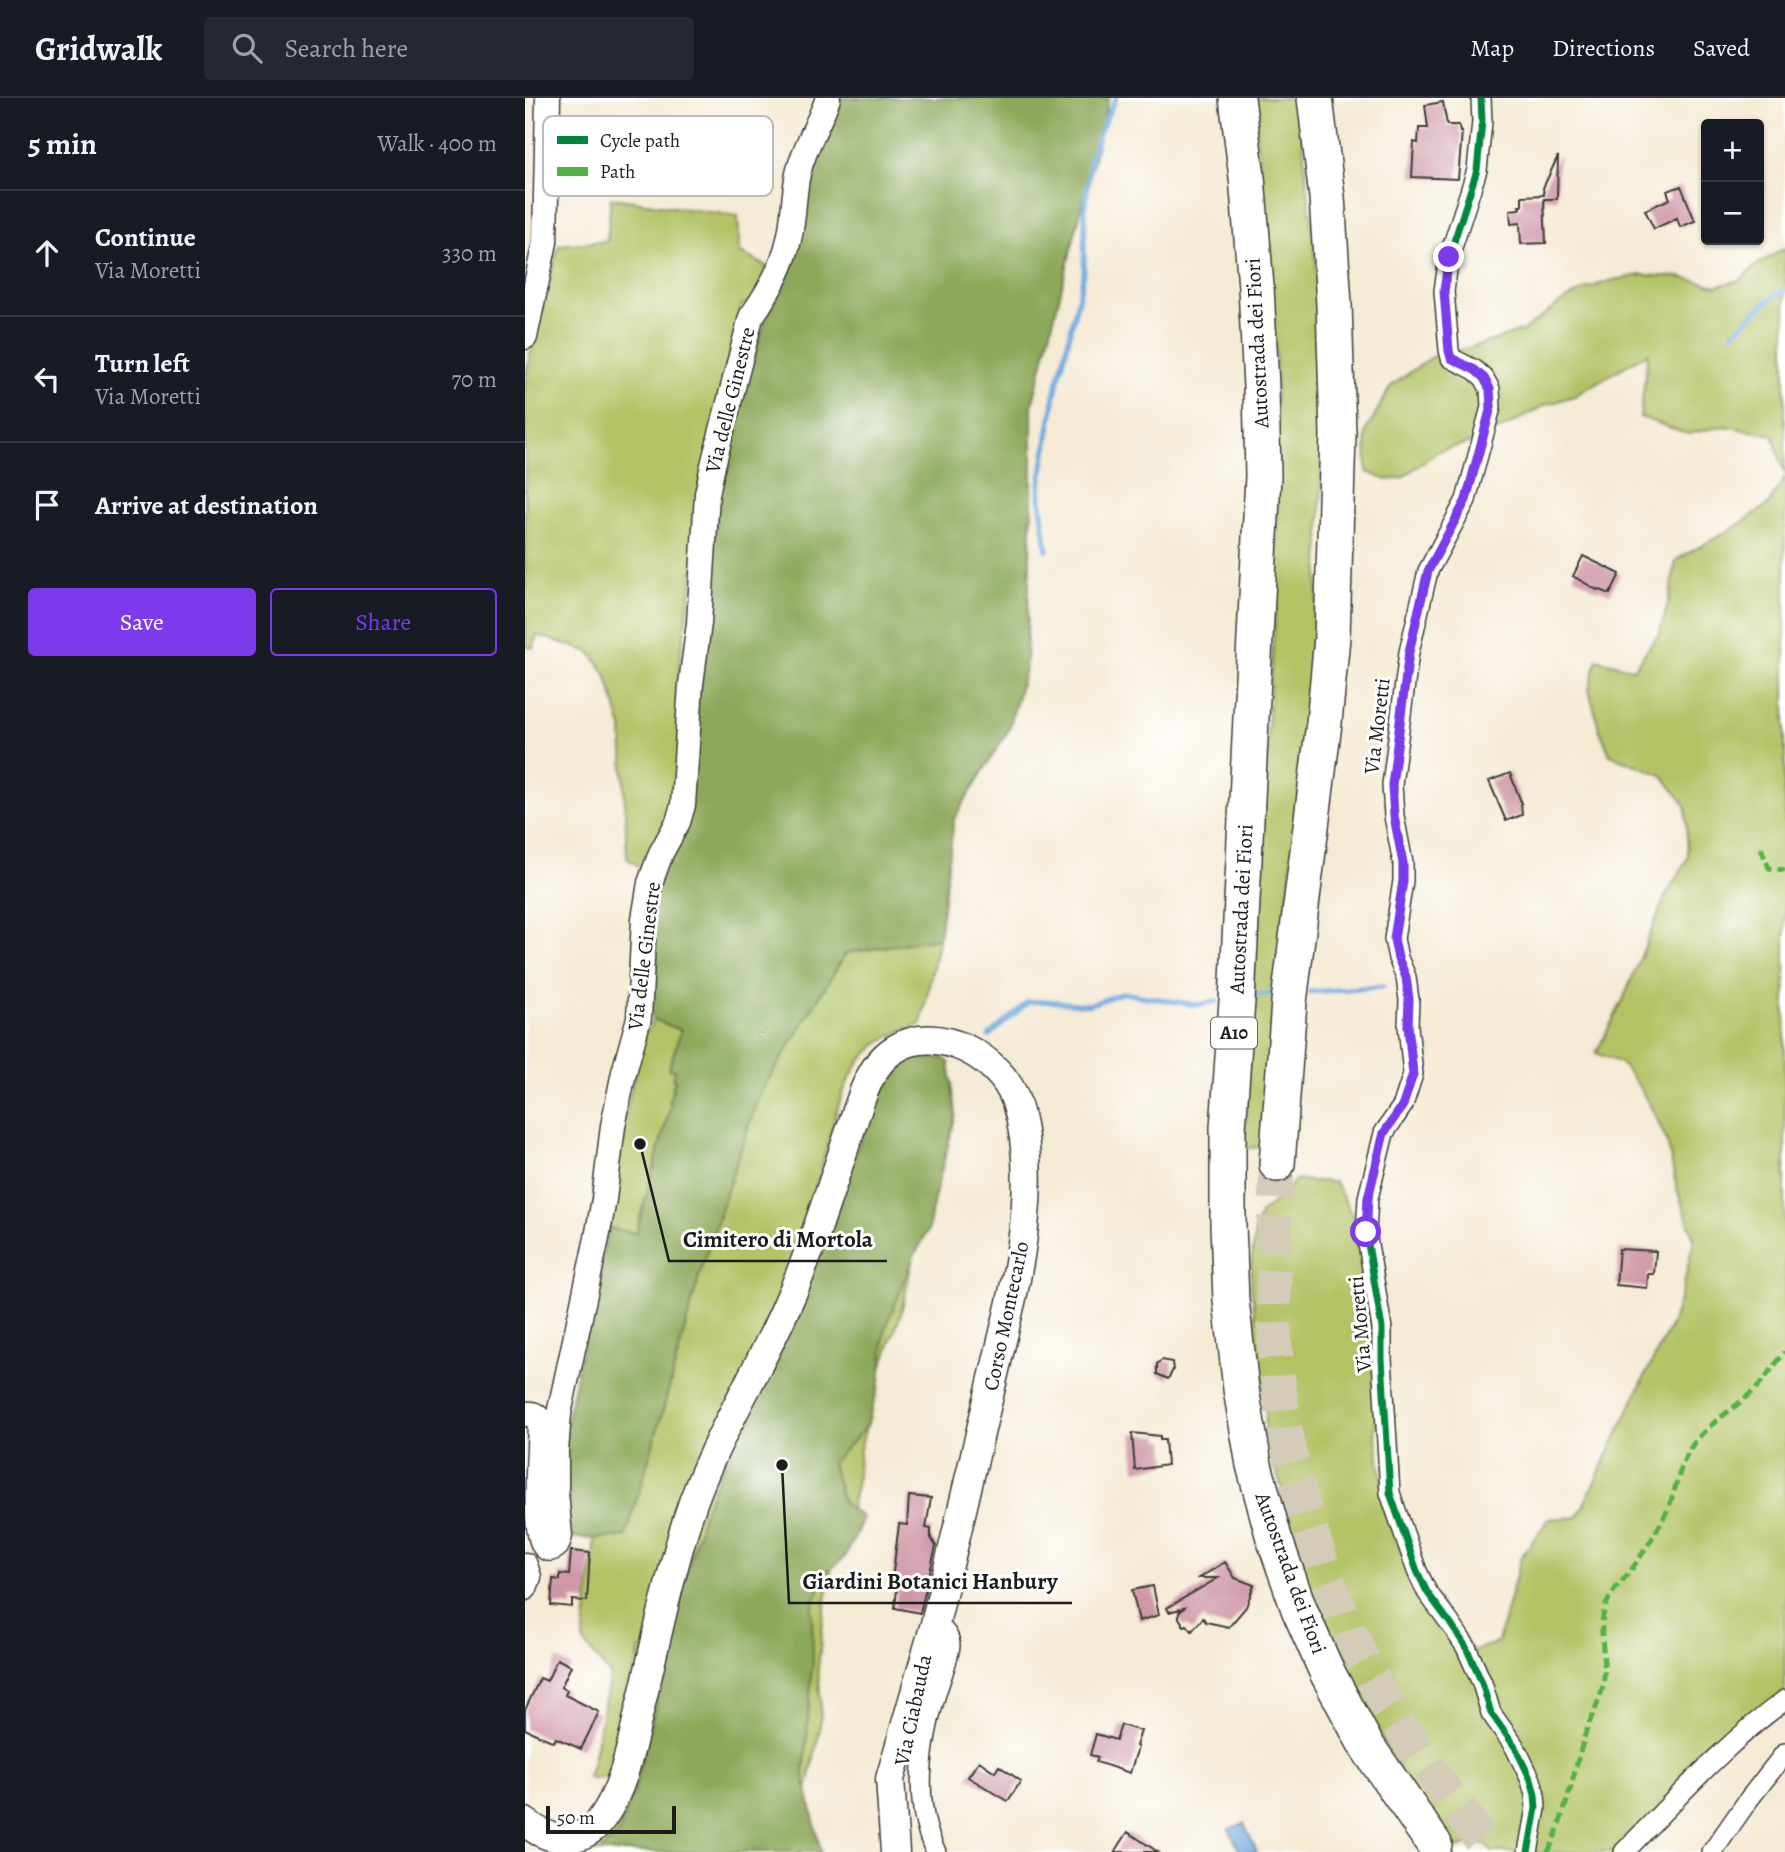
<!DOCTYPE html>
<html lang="en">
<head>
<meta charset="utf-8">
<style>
	:root { --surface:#171b24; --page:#242831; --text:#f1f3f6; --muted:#9ea1a6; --line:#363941; --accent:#7c3aed }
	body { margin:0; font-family:Alegreya,serif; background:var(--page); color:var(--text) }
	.controls { position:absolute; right:21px; top:21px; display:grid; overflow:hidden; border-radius:7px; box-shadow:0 2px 5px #0004 }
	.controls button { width:63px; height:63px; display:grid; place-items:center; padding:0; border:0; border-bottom:2px solid var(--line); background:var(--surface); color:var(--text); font:35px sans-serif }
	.scale { position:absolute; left:21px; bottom:18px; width:130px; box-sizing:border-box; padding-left:7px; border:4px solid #1c1c1c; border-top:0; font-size:19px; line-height:24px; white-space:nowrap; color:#1c1c1c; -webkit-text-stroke:5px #fff; paint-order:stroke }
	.stop { position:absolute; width:21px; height:21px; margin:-16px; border:5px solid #7c3aed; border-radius:50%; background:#fff }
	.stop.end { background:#7c3aed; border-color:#fff; box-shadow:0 2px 7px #0008 }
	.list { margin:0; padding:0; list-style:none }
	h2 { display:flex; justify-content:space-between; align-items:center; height:91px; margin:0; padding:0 28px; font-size:30px }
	h2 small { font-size:23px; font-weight:400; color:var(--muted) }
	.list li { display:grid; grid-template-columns:46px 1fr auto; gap:21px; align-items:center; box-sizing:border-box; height:126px; padding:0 28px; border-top:2px solid var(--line) }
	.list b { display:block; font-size:26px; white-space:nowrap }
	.list p { margin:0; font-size:23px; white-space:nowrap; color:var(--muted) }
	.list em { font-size:23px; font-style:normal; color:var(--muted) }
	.actions { display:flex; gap:14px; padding:21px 28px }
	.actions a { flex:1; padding:16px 0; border:2px solid var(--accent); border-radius:7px; text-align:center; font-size:24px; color:var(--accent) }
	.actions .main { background:var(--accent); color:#fff }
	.icon { flex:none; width:38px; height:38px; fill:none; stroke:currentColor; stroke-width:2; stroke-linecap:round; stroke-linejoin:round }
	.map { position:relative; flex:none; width:1260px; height:1754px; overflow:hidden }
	header { display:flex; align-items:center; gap:42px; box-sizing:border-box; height:98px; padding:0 35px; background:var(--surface); border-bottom:2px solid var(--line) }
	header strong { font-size:33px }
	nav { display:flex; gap:38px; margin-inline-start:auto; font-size:24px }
	.search { width:490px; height:63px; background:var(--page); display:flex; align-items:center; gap:18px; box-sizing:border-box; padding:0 24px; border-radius:7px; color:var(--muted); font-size:26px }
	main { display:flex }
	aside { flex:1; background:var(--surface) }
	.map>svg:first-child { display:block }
	.green { fill:#b2c265; stroke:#676f40; stroke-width:2 }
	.forest { fill:#8da85a; stroke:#54623b; stroke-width:2 }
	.water { fill:#6ea9df; stroke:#45627e; stroke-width:2 }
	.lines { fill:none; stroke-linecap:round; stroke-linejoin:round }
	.stream { stroke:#6ea9df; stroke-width:5 }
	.building { fill:#cf96a7 }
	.motorway-tunnel { stroke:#d4cbb8; stroke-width:35; stroke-dasharray:35 18; stroke-linecap:butt }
	.minor-casing { stroke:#3d3b38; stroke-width:22 }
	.tertiary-casing { stroke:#3d3b38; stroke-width:27 }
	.secondary-casing { stroke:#3d3b38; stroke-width:31 }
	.motorway-casing { stroke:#3d3b38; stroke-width:38 }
	.minor { stroke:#fff; stroke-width:19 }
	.tertiary { stroke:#fff; stroke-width:24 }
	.secondary { stroke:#fff; stroke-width:28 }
	.motorway { stroke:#fff; stroke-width:35 }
	.quiet { stroke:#55b145; stroke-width:5; stroke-dasharray:10 5; stroke-linecap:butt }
	.cycleway-casing { stroke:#fff; stroke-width:11 }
	.cycleway { stroke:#00873e; stroke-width:7 }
	.route { stroke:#7c3aed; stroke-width:9 }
	.labels { text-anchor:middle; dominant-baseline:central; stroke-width:6; stroke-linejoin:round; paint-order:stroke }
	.shield { fill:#fff; stroke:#606060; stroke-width:2 }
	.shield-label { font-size:19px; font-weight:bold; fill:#1c1c1c }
	.street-label { font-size:21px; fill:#1c1c1c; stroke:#fff }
	.key { fill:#fff; stroke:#bbb; stroke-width:2 }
	.key-label { font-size:19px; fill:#1c1c1c }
	.leader { fill:none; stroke:#1c1c1c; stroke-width:2.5 }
	.callout-dot { fill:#1c1c1c; stroke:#fff; stroke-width:2.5 }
	.callout-label { font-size:23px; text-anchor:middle; font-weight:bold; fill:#1c1c1c; stroke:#fff; stroke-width:6; stroke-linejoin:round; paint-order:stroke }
</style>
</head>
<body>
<header>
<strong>Gridwalk</strong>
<div class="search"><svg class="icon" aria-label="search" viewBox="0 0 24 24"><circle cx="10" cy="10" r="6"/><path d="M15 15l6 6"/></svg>Search here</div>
<nav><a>Map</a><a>Directions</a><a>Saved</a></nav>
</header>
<main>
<aside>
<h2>5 min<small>Walk · 400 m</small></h2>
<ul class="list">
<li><svg class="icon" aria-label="ahead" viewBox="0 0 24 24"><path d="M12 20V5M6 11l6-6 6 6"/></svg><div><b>Continue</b><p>Via Moretti</p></div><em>330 m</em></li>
<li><svg class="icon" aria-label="left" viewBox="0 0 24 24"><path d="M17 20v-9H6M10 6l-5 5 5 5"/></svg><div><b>Turn left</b><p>Via Moretti</p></div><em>70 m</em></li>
<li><svg class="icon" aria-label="arrive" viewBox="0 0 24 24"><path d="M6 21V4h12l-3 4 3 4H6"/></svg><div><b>Arrive at destination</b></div></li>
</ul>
<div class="actions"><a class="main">Save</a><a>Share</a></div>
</aside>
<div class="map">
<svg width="1260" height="1754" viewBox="0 0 1260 1754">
	<rect width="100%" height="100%" fill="#fff"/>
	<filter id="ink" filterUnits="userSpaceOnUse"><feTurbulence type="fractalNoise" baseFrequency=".0143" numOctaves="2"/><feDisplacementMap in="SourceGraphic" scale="14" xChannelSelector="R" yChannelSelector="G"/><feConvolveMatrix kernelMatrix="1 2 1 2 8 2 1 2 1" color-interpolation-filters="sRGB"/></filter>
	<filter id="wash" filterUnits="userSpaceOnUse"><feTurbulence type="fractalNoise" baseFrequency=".00686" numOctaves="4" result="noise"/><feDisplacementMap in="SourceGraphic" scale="28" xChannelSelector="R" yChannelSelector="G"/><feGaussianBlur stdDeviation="1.57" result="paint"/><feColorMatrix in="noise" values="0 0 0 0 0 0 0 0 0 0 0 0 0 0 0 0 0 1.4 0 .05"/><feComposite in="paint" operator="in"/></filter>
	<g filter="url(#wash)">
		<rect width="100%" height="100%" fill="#f5ead4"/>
		<path class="green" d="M728,0H773L792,174L798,340L794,472L785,585L762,805L741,1049L720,1050L728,866L751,499V252Z
			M86,100L213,118L215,155L242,168L231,200L216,208L202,267L154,568L156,660L145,720L119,772L102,760L97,630L81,576L65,554L12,537L8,550L0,548V285L5,256L34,147L82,143Z
			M1260,150V377L1248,337L1199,328L1163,336L1115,319L1123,255L1049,298L1020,307L982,328L948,344L913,353L877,380L862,382L842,374L841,333L866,288L907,259L954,247L999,232L1035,205L1060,191L1088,182L1116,177L1154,179L1192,188L1215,182L1233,166Z
			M1260,379V1592L1091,1754H967L961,1746H945L924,1752L861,1649L810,1549L794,1505L777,1475L767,1440L763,1408L740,1340L741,1314L737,1278L726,1245L730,1217L726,1188L727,1159L730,1134L736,1115L759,1096L770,1082L810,1084L837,1137L854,1286L850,1332L857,1382L872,1444L948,1553L973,1544L996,1459L1024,1421L1053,1419L1119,1280L1146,1227L1158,1190L1169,1141L1152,1091L1142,1043L1128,1013L1115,990L1096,965L1071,955L1098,902L1141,797L1163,760L1161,708L1137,677L1085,657L1074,630L1064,591L1072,561L1108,571L1135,534L1145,498L1151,462L1210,429L1243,407Z
			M414,840L396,926C323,945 316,997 299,1060C292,1086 284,1112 276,1137L391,1145L376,1216L357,1268L335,1351L332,1383L325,1415L308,1462L299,1515L293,1570L296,1608L295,1631L279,1707L290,1754H64L77,1745L97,1723L116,1655L115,1550L82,1680H62L67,1667L85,1577L58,1543L70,1441L101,1438L138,1312L174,1178L233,999L321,855Z
			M128,921L156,932L144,970L150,972V981L144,1005H147L111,1136L83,1130L91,1064L118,935L124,930Z"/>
		<path class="forest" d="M312,0H584L507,308V409L501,567L484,631L429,721L414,840L321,855L233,999L174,1178L138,1312L101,1438L70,1441L43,1439L39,1334L83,1130L111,1135L146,1006L144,1005L150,982L148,981L150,972L144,971L156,932L128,921L121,905L124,830L174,585L196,376L219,291L240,222L264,175L284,64Z
			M418,960L424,964L431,1016L409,1101L403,1133L389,1158L360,1232L355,1284L342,1328L307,1365L318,1405L338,1420L321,1458L300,1476L287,1511L288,1560L279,1678L296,1754H75L94,1735L109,1695L160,1480L179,1413L338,1036C346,1016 355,978 373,966C384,958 405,961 418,960Z"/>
		<path class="water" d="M719,1725L732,1754H715L704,1731Z"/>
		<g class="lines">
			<path class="stream" d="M1207,236C1221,224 1242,199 1260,193
				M522,452L514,392L531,291L541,253L559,175L560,109L566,59L575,33L591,0
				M784,894C809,893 833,889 858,889
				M725,897L751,895
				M464,938L503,904L523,903L563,907L598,895L671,907L692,903
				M1257,1754L1260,1747"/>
		</g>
		<g id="blocks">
			<path class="building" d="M918,4L922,27H934L935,34H937L933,81L887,79L889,44L893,45L894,30H903L900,7Z
				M1033,58L1032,101H1019L1021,145L996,146L995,125L986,126L985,112L995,111L994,108H997V98L1019,97L1018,90Z
				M1156,88L1170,123L1155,129L1152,120L1129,131L1120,112L1145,101L1142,93Z
				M1058,458L1095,476L1085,496L1073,491L1072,492L1048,478Z
				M985,675L996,704L997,717L981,723L964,683Z
				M1094,1151L1131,1153L1129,1176H1123L1122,1190L1091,1187Z
				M637,1262L647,1264L648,1272L643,1281L632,1276V1266Z
				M607,1335L635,1338V1342H640L642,1367L610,1372Z
				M384,1398L406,1400L401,1430L406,1431V1440L411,1448L395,1515L370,1510L372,1491L366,1490L374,1426L382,1427Z
				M46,1453L65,1455L62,1503L47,1502V1509L26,1507L28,1481L35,1482V1476L44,1477Z
				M700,1464L710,1480L729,1487L721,1509L704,1529L681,1524L678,1520L667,1533L662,1527L659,1528L654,1520V1515L659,1510L644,1514L642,1510L693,1480H674Z
				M628,1488L634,1517L614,1523L607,1492Z
				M32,1561L46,1568L36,1589L42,1592L40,1597L74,1614L56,1651L31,1640L29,1644L0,1631V1612L15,1580L22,1583Z
				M596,1627L616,1633L611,1648L613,1649L605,1675L571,1664L573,1659L565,1657L571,1636L591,1642Z
				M454,1663L470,1674L474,1668L496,1683L483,1703L443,1679Z
				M603,1734L633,1754H590Z"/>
		</g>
	</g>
	<g filter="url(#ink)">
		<use href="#blocks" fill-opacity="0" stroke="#3d3b38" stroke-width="2"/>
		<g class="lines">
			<path class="motorway-tunnel" d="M752,1066C749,1126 747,1186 750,1246C756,1362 798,1492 854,1593C886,1650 927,1701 965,1754"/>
			<g class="minor-casing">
				<path id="minor" d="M956,0L957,24L952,72L924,159L919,193L924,252L926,260L950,272L959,280L965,291L966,309L941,402L903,473L884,554L867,687L869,718L878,765V783L869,841L873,860L881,879L884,902L883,928L888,976L878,1007L859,1035L843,1100L841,1134L857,1230V1261L865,1395L892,1473L902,1494L925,1525L941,1549L957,1585L966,1615L990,1649L1006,1682L1010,1697L1011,1710L1003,1754
					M410,1526C418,1531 425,1537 425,1547C425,1558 413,1587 410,1599C396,1648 387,1707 411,1754
					M1099,1754C1151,1701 1200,1646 1260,1602
					M1187,1754L1224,1701L1260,1655"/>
			</g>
			<g class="tertiary-casing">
				<path id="tertiary" d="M0,239L20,144L23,0
					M0,1316C5,1315 11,1316 14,1321C18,1331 0,1476 32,1447L35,1438L31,1394V1353L34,1316L72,1140L79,1101L88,1028L99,974L114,920L119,821L125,785L136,755L153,724L158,707L166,586L174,525L182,396L188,367L226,219C245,192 261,164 266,131C269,113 269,94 273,76C279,49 294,26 303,0
					M0,1467L4,1479L0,1490"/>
			</g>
			<g class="secondary-casing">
				<path id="secondary" d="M0,1724C26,1745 57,1748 78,1719C99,1689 106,1648 114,1614C130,1549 143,1482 163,1419C187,1344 231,1279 262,1207C293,1138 313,1064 339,993C346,976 354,961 370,951C412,923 478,961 491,1004C510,1063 500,1141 487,1200L410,1526L365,1681L370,1754"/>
			</g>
			<g class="motorway-casing">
				<path id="motorway" d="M712,0L722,79L731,189L736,289L738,378L712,903L703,1030V1127L706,1202L716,1291L729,1367L749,1440L774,1511L802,1574L841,1647L909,1746
					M752,1066L764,904L799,625L807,539L810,439L813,335L809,206L802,99L790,0"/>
			</g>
			<use href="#minor" class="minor"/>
			<use href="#tertiary" class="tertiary"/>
			<use href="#secondary" class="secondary"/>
			<use href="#motorway" class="motorway"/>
			<path class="quiet" d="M1236,750L1244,770L1260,772
				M1023,1754C1041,1717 1048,1676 1060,1637C1065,1620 1075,1604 1078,1587C1083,1560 1071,1533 1081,1507C1086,1494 1097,1484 1106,1472C1119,1454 1132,1434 1142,1413C1153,1388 1154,1362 1173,1340C1190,1321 1212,1309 1230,1291C1241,1280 1250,1266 1260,1254"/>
			<g class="cycleway-casing">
				<path id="cycleway" d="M956,0L957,24L952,72L924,159L919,193L924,252L926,260L950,272L959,280L965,291L966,309L941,402L903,473L884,554L867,687L869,718L878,765V783L869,841L873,860L881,879L884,902L883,928L888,976L878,1007L859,1035L843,1100L841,1134L857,1230V1261L865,1395L892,1473L902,1494L925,1525L941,1549L957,1585L966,1615L990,1649L1006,1682L1010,1697L1011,1710L1003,1754"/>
			</g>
			<use href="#cycleway" class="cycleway"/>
		</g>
	</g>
	<g class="lines" filter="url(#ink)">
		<path class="route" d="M841,1134L843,1100L859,1035L878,1007L888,976L883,928L884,902L881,879L873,860L869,841L878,783V765L869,718L867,687L884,554L903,473L941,402L966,309L965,291L959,280L950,272L926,260L924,253L919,193L924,159"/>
	</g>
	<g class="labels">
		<rect class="shield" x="686" y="919.5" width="46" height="31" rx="5"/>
		<g class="shield-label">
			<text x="709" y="935">A10</text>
		</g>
		<g class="street-label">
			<text transform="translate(732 245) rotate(-93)">Autostrada dei Fiori</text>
			<text transform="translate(205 302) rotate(-76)">Via delle Ginestre</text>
			<text transform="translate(852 628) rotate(-83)">Via Moretti</text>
			<text transform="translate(716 811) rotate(-87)">Autostrada dei Fiori</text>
			<text transform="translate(119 858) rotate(-83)">Via delle Ginestre</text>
			<text transform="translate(481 1218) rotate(-78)">Corso Montecarlo</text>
			<text transform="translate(835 1226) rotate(-95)">Via Moretti</text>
			<text transform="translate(766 1475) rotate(70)">Autostrada dei Fiori</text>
			<text transform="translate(388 1612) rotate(-78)">Via Ciabauda</text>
		</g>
	</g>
	<rect x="18" y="18" width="230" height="80" rx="10" class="key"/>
	<rect x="32" y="38" width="31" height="8" fill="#00873e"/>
	<rect x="32" y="69" width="31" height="9" fill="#55b145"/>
	<g class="key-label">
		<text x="75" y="49">Cycle path</text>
		<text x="75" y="80">Path</text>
	</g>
	<path class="leader" d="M115 1046L144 1163H362M257 1367L264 1505H547"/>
	<g class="callout-dot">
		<circle cx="115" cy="1046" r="7"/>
		<circle cx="257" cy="1367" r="7"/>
	</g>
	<g class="callout-label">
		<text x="253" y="1149">Cimitero di Mortola</text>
		<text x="405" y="1491">Giardini Botanici Hanbury</text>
	</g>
</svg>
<div class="controls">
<button>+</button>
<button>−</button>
</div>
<div class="scale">50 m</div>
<div class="stop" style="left:841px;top:1134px"></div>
<div class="stop end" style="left:924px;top:159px"></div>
</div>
</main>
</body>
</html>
